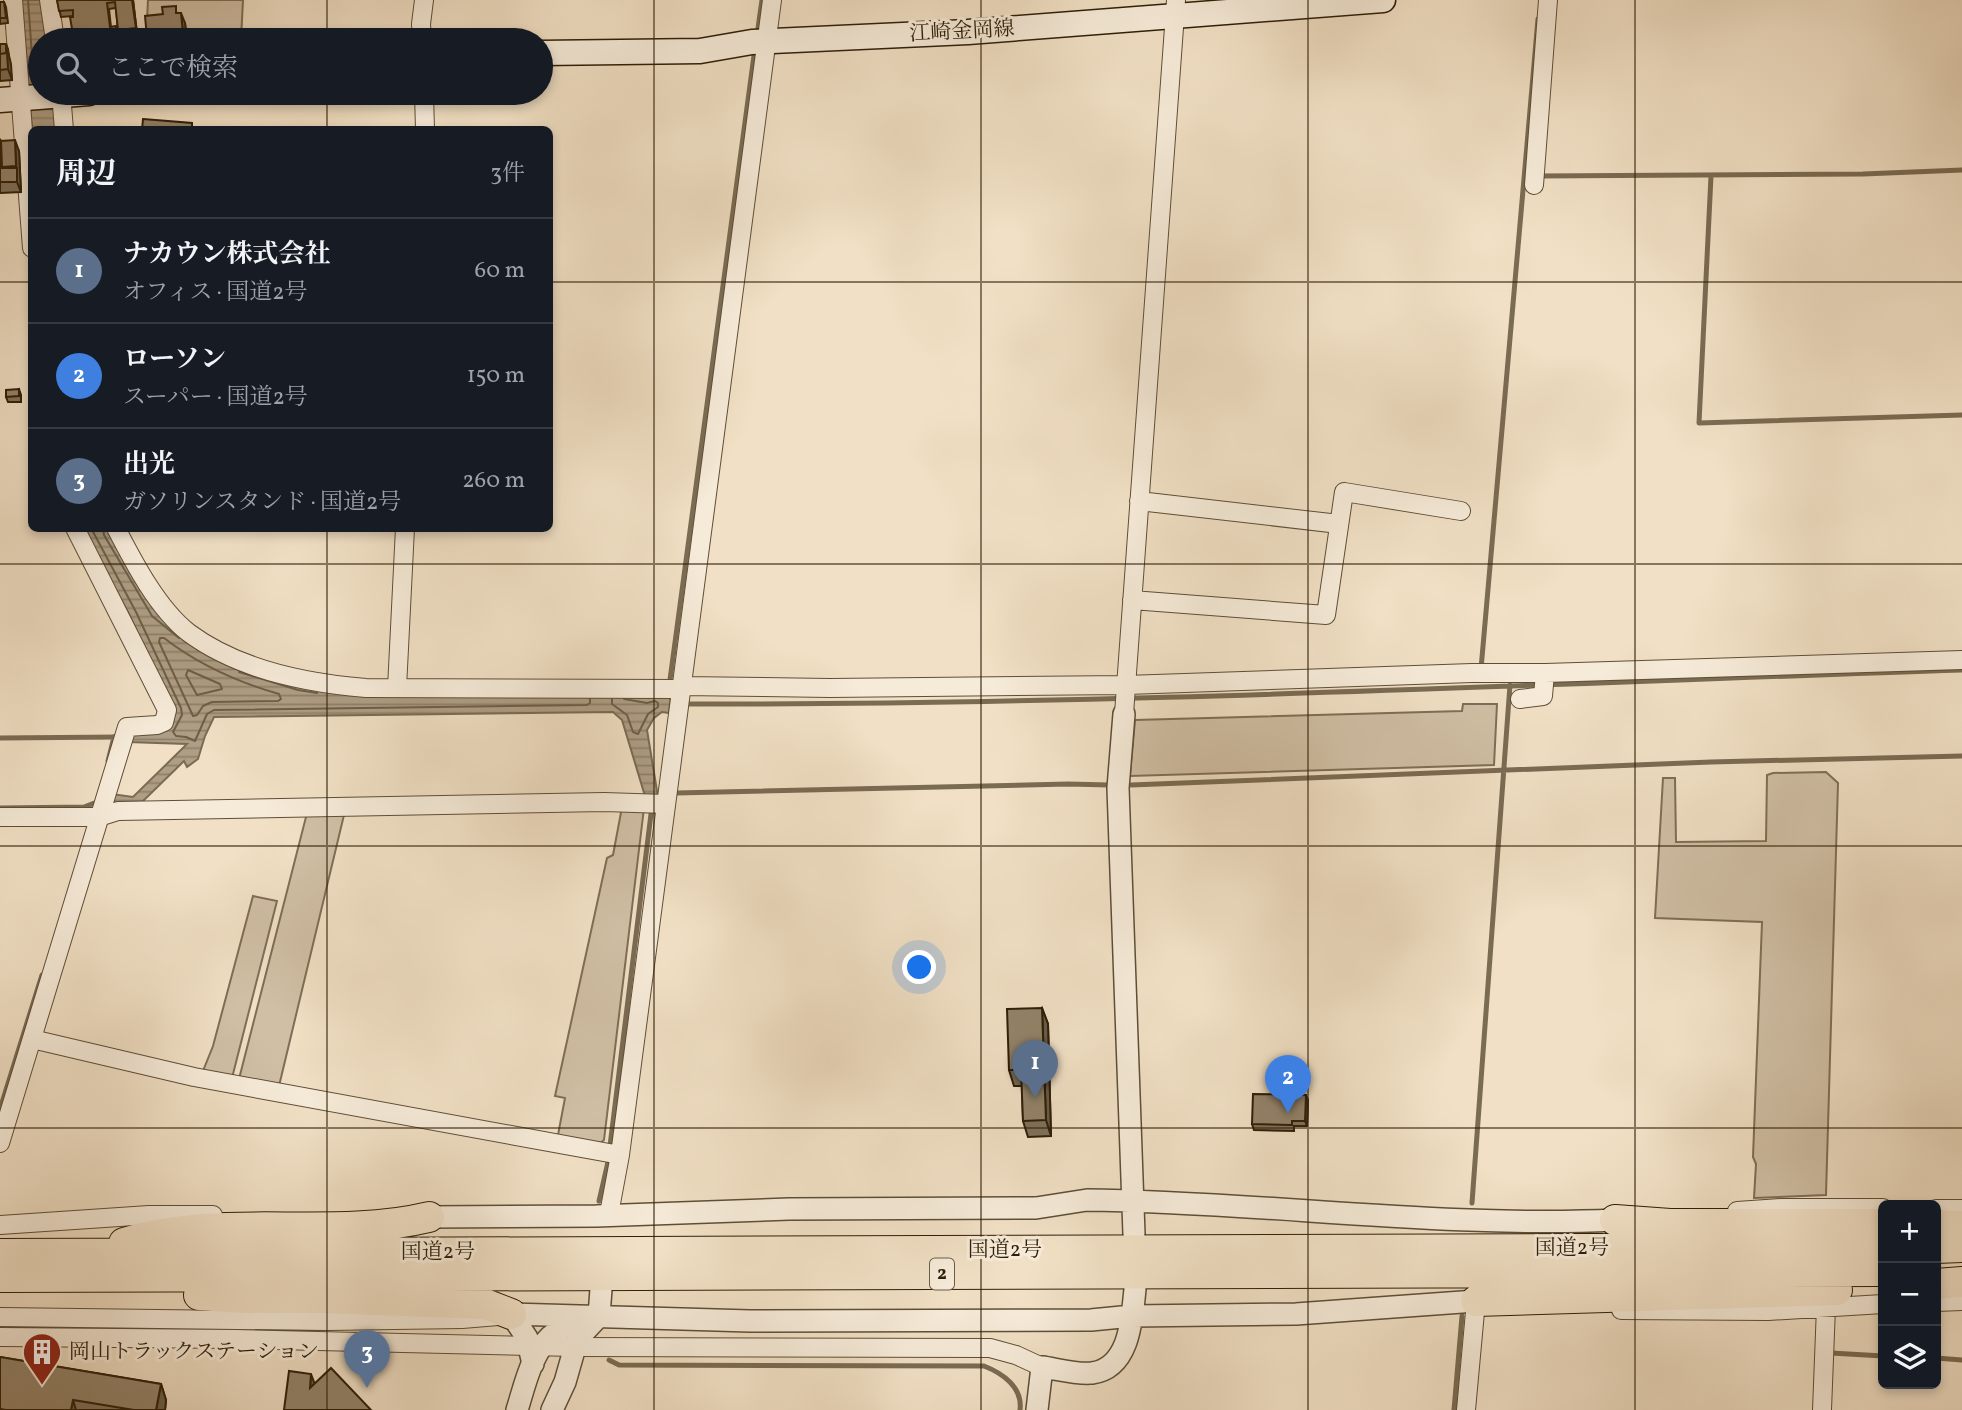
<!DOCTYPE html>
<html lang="ja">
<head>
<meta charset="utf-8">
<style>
	:root { --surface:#171b24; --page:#20242c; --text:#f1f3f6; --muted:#9ea1a6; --line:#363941; --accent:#b45309 }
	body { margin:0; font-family:Vollkorn,"Noto Serif JP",serif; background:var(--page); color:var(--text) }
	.controls { position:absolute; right:21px; bottom:21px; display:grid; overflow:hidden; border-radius:10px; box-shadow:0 4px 10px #0003 }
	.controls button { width:63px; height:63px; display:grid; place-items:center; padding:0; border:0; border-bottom:2px solid var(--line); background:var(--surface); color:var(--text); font:35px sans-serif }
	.you { position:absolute; left:920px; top:968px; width:24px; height:24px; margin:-18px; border:5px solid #fff; border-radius:50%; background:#1a73e8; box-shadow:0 0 0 10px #1a73e833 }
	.badge { display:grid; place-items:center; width:46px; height:46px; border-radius:50%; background:var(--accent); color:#fff; font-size:23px; font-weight:700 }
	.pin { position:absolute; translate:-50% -58px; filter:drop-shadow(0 2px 4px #0008) }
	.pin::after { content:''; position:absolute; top:37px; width:24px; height:21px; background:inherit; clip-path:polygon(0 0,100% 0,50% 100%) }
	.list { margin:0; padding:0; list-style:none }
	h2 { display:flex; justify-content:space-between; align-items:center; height:91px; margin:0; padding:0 28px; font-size:30px }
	h2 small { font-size:23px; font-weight:400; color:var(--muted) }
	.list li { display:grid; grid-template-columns:46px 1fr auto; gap:21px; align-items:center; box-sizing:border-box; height:105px; padding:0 28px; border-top:2px solid var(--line) }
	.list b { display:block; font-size:26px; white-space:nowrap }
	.list p { margin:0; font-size:23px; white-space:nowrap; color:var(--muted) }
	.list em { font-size:23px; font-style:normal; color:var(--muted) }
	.icon { flex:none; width:38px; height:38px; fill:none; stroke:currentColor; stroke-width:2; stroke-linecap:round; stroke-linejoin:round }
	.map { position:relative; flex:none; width:1962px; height:1410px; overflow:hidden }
	.search { position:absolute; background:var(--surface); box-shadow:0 4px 10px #0003; left:28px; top:28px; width:525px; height:77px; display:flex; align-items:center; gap:18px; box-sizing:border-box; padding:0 24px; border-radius:38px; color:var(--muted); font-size:26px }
	.panel { position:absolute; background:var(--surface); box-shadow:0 4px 10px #0003; left:28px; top:126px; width:525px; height:406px; border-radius:10px }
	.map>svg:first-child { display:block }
	.green { fill:#d0bfa5; stroke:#7e6e56; stroke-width:2 }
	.water { fill:url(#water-rules); stroke:#7a6b53; stroke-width:2 }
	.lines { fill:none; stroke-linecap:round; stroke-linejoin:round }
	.shore { stroke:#6e5e46; stroke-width:2 }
	.stream { stroke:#7a6b53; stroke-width:5 }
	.minor-casing { stroke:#5e4e37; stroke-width:20 }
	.tertiary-casing { stroke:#5e4e37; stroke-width:24 }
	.secondary-casing { stroke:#2d1e08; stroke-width:27 }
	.trunk-casing { stroke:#2d1e08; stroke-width:32 }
	.minor { stroke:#f6ebd9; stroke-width:18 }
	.tertiary { stroke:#f6ebd9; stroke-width:21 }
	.secondary { stroke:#f6ebd9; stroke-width:24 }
	.trunk { stroke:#f1e0c5; stroke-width:30 }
	.wall { fill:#7e715b; stroke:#2d1e08; stroke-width:2 }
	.shaded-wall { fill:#675c4a; stroke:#2d1e08; stroke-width:2 }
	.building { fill:#93836a; stroke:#2d1e08; stroke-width:2 }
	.grid { fill:none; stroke:#2d1e08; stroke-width:2; stroke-opacity:0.55 }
	.labels { text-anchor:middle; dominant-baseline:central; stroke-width:6; stroke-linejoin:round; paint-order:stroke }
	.shield { fill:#f6ebd9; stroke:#695c47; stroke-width:2 }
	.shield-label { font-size:19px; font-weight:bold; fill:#2d1e08 }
	.street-label { font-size:21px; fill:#2d1e08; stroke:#f6ebd9 }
	.poi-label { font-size:21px; fill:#2d1e08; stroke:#f6ebd9; text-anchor:start }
</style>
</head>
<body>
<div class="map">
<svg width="1962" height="1410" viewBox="0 0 1962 1410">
	<defs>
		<pattern id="water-rules" width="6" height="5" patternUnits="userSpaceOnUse" patternTransform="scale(1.75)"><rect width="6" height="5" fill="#ae9e85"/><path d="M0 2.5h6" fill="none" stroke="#8e806b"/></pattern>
	</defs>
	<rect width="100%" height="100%" fill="#f1e0c5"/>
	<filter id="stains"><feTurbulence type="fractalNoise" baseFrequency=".00286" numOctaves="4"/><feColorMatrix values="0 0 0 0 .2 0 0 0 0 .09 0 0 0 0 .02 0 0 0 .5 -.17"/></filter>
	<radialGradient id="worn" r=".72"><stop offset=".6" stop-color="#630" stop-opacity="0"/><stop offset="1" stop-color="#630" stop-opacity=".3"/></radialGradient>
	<path class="green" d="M148,0H243L241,40H141H146Z
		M1463,704H1497L1494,765L1130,776L1135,720L1462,711Z
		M1826,772L1838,783L1826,1195L1754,1198L1756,1164L1753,1157L1762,922L1655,918L1663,778H1675L1676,842L1766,841L1767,775L1773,773Z
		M622,807L644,808L604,1140L599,1144L558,1135L565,1098L555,1096L607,858L613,855Z
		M307,813L344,815L279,1086L239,1079Z
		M253,896L277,901L232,1078L203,1071L213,1046Z"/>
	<path class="water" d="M21,0H43L47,40H40V93H53L58,129L32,130Z
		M84,529H109L158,612L300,684L671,693L669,713L662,712L654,718L647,730L658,797L645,796L622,720L613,712L214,717L205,736L198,759L187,767L184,761L139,805L109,804L112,794L133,797L187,744L128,742L127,735L166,731C155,692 147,652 130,616C115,586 96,559 84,529Z"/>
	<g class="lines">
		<path class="shore" d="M28,0L34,83
			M91,528L136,612L181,708L182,715L173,732L176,736L186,737L195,741L207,714L214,710L587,705L590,703V699
			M103,528L104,535L152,616L179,638
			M160,638H164C199,665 237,682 279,694L281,699L278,701L212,702L203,706L197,715L193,716L159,642Z
			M188,670L220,684L222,689L197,695L186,675Z
			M239,672L298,690L317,693
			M612,699V704L627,715L633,732L638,734L648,714L658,707V703L655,701L647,703L624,699"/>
		<path class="stream" d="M757,35L762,0
			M1539,176L1863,174L1962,170
			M1711,176L1699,423L1962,415
			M1481,669L1538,19
			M669,687L755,48
			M681,704C1108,705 1535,684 1962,670
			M0,738L119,737
			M108,761L114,737
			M1131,785L1711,762L1962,756
			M676,793L1068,784L1110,785
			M0,808L84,807L97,802L98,798
			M0,1109L42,975
			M599,1201L608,1162L652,806
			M1472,1203L1510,685
			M1831,1353L1883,1356
			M1936,1358L1962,1360
			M609,1360L619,1365L984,1366C1002,1373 1023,1387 1020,1410
			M1454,1410L1462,1316"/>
		<g class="minor-casing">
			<path id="minor" d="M13,0L32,248
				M49,0L55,40
				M422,40L421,24L424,0
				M61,93L64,130
				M424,93L425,130
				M1534,185L1548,0
				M1139,501L1339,524
				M116,528C134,563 158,609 189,633C239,670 305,683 366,688L679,689
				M1132,600L1326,615L1344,492L1461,511
				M680,686L830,688L1126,685L1472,673H1545L1962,660
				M397,688L405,528
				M1520,699L1543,696L1545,673
				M1124,714L1176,0
				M0,817H99L118,811L604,802L666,804
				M32,1039L194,1077L620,1155
				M0,1143L127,727L157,725L164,722L167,710L75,528
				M1936,1209H1962
				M1737,1211L1782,1208H1883
				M609,1214L620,1155L772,0
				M0,1225L149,1215H213
				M1936,1302L1962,1301
				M1621,1310L1768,1311L1883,1304
				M0,1317L327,1321L462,1319L498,1316
				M0,1337L236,1339L575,1347L990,1348L1016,1355L1042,1367
				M1466,1410L1476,1301L1485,1302
				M1822,1410L1826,1307"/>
		</g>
		<g class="tertiary-casing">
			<path id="tertiary" d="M1124,714L1118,788L1134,1234
				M429,1217L596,1216L789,1209L1036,1208L1087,1200C1263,1202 1440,1228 1615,1220
				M511,1314L750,1321L1091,1320L1132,1316L1296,1314L1476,1301
				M511,1314L527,1338L533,1364
				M517,1410C525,1385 532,1348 556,1332C565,1326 576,1324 587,1320
				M552,1410L565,1382L575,1347L583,1333L599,1316L601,1289
				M1037,1410L1042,1367C1056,1369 1080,1375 1092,1373C1130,1368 1132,1318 1135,1289"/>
		</g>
		<g class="secondary-casing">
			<path id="secondary" d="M541,53L700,51L752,42L968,32L1383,0
				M0,100L89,93"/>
		</g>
		<g class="trunk-casing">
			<path id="trunk" d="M1615,1220L1670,1224H1883
				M1936,1225L1962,1226
				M124,1243C222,1212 329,1241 429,1217
				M1936,1248L1962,1247
				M0,1254L1883,1248
				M0,1277L1883,1271
				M1936,1284L1962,1282
				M199,1295L244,1298H323L485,1304L511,1314
				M1476,1301L1837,1290"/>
		</g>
		<use href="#minor" class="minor"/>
		<use href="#tertiary" class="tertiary"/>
		<use href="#secondary" class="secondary"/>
		<use href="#trunk" class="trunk"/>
	</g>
	<path class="wall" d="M57,0H133L137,33L120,35L118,30L116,8L109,9L111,27L118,32V39L92,40L91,34L73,31L72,29L73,16L61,17Z
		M0,2H4L6,7L8,23L0,24Z
		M178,13L185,23L187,40H148L147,38Z
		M0,44H6L8,49L12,80L0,81Z
		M0,139L1,142L19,151L21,192L0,193Z
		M19,389L21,395V402H8L6,397Z
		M1042,1008L1048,1024L1051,1136L1028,1137L1023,1121L1022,1086H1014L1009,1070Z
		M1308,1100L1307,1126H1294V1131L1254,1130L1252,1124Z
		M0,1357L161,1384L166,1400L165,1410H0Z"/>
	<path class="shaded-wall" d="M132,0H133L137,33L136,28Z
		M181,13L185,23L187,40H185L183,34Z
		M6,44L11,64L12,80L8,69Z
		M0,139L3,147L2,167L4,177L0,167Z
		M15,140L19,151L21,192L17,182Z
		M1042,1008L1048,1024L1051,1136L1046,1120Z
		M1306,1095L1308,1100L1307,1126L1305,1121Z
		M311,1374L319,1395L310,1388Z
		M161,1384L166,1400L165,1410H156Z
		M73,1400L76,1410H71Z"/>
	<path class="building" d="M57,0H132L136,28L118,30L115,2L107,3L110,27L116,26V33L91,35L90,29H72L70,17H73V10L59,11Z
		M0,2H4L6,18H0Z
		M176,6V13H181L183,34L178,35V40H164V36L149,40V37L147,38L145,16L163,14L162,7Z
		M86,31V40H62L61,32Z
		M144,34V40H129V35Z
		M0,44H6V53L0,54Z
		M7,53L8,69L0,70V54Z
		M143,119L192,123V130H142Z
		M15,140L16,166L2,167L1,141Z
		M0,168H17V182H0Z
		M19,389V396L6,397V390Z
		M1042,1008L1046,1120L1023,1121L1021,1070H1009L1007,1009Z
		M1253,1094L1306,1095L1305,1121H1292V1125L1252,1124Z
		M0,1357L161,1384L156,1410H134L73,1400L71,1410H6L0,1409Z
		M331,1368L371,1410H284L289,1371L311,1374L310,1388Z"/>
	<path class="grid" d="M327,0V40M654,0V1410M981,0V1410M1308,0V1410M1635,0V1410M327,93V130M0,282H32M550,282H1962M327,528V1410M0,564H1962M0,846H1962M0,1128H1962"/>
	<defs>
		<g id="building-pin" transform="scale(2.0125)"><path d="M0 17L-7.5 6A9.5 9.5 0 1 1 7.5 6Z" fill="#8f2418" stroke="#f6ebd9"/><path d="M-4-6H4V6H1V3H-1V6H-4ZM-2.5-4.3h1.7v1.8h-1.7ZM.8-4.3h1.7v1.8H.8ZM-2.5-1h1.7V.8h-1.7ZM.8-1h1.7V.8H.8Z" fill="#fff"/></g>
	</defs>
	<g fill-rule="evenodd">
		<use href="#building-pin" x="42" y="1352"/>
	</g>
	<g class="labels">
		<rect class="shield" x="930" y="1258.5" width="24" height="31" rx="5"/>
		<g class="shield-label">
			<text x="942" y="1274">2</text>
		</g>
		<g class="street-label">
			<text transform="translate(962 32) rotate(-3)">江崎金岡線</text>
			<text x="1572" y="1248">国道2号</text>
			<text x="1005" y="1250">国道2号</text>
			<text x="438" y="1252">国道2号</text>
		</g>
		<g class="poi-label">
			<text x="69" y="1352">岡山トラックステーション</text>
		</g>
	</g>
	<rect width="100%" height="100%" filter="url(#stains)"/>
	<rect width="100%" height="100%" fill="url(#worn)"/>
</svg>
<div class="controls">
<button>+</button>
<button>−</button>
<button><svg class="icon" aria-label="layers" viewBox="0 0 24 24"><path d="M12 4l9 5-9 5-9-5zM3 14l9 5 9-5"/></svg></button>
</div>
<div class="you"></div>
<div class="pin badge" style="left:1035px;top:1098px;background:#5c6f8a">1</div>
<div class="pin badge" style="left:1288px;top:1113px;background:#3f7fe0">2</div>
<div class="pin badge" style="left:367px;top:1388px;background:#5c6f8a">3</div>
<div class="search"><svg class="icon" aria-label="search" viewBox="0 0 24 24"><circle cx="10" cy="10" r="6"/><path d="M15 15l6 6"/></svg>ここで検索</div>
<section class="panel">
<h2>周辺<small>3件</small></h2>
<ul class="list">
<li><span class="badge" style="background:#5c6f8a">1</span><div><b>ナカウン株式会社</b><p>オフィス · 国道2号</p></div><em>60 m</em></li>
<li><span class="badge" style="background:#3f7fe0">2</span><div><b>ローソン</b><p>スーパー · 国道2号</p></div><em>150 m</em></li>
<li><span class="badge" style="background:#5c6f8a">3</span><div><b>出光</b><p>ガソリンスタンド · 国道2号</p></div><em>260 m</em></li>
</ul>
</section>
</div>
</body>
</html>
